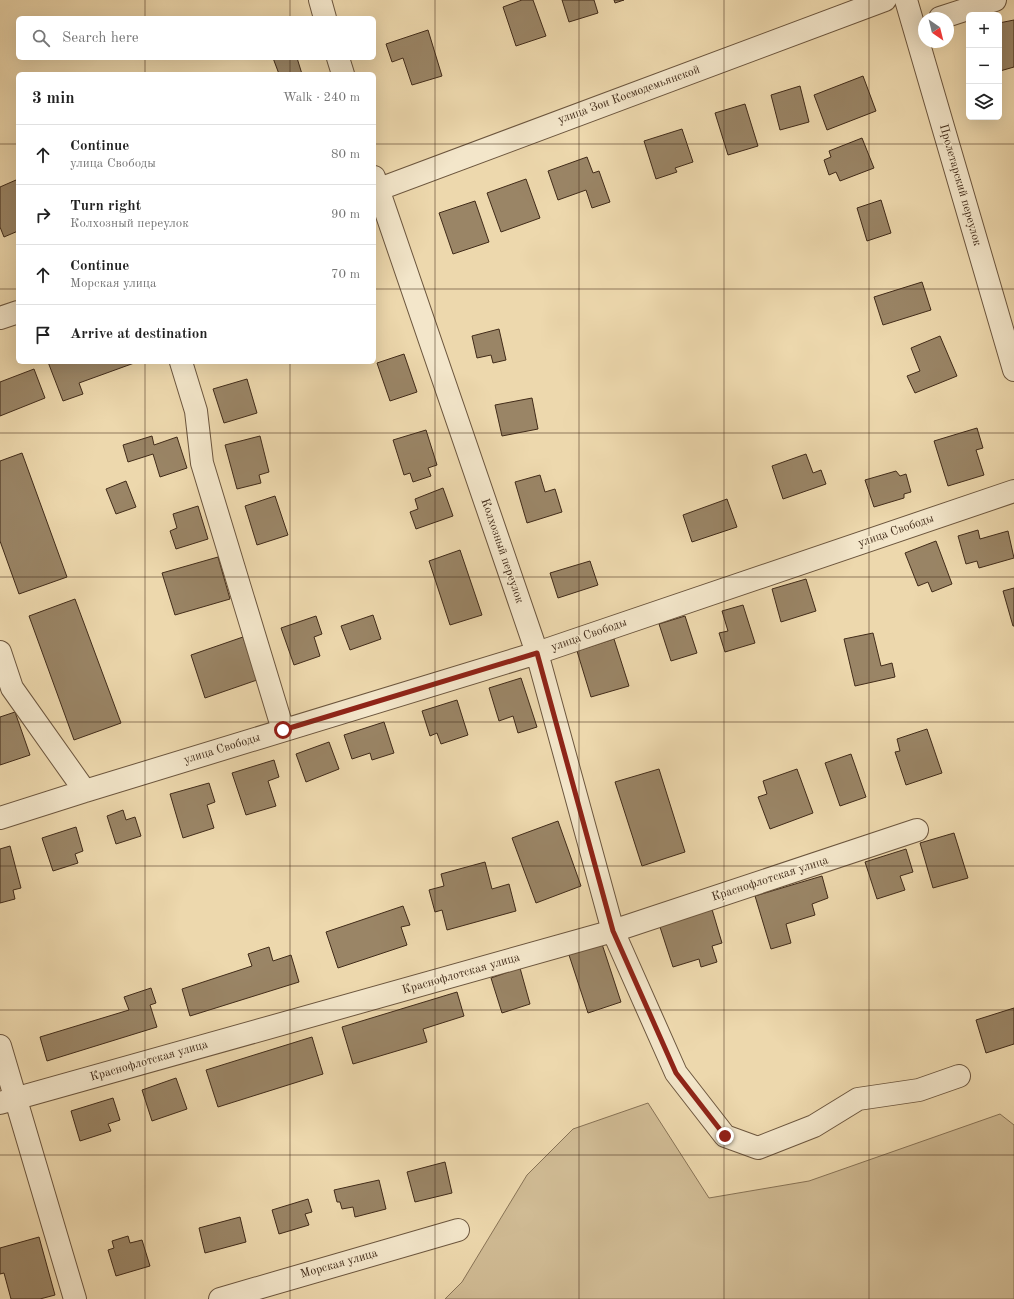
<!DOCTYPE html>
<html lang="en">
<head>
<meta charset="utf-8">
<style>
	:root { --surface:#fff; --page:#f2f2f2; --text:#222; --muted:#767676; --line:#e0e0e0 }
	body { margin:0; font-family:"Old Standard TT",serif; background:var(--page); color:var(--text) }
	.controls { position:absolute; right:12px; top:12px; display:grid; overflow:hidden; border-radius:6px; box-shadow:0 4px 16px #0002 }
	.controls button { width:36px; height:36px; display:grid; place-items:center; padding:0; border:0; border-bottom:1px solid var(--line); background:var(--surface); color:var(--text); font:20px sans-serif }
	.compass { position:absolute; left:918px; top:12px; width:36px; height:36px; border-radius:50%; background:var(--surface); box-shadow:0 4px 16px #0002; rotate:145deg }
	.stop { position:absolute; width:12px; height:12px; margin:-9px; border:3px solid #8f2418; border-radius:50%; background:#fff }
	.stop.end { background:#8f2418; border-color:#fff; box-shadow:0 1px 4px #0008 }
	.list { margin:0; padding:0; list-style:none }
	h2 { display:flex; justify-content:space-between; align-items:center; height:52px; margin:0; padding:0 16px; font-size:17px }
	h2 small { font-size:13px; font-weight:400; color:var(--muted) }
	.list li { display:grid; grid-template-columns:26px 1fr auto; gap:12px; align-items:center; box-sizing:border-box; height:60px; padding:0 16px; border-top:1px solid var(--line) }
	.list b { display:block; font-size:15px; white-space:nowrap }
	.list p { margin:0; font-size:13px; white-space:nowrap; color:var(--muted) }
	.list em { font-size:13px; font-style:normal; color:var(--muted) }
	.icon { flex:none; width:22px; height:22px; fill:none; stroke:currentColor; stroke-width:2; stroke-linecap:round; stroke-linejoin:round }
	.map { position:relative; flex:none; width:1014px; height:1299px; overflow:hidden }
	.search { position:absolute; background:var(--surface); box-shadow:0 4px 16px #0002; left:16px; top:16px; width:360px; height:44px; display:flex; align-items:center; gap:10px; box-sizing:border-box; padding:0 14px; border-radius:6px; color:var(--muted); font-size:15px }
	.panel { position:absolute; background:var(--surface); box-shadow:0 4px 16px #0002; left:16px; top:72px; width:360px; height:292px; border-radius:6px }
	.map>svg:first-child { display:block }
	.green { fill:#d0bb94; stroke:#887356 }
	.building { fill:#9a8566; stroke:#412b19 }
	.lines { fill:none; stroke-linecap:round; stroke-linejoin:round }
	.minor-casing { stroke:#6c563e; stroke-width:24 }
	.minor { stroke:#f3e6ca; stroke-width:22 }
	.route { stroke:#8f2418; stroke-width:5 }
	.grid { fill:none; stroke:#412b19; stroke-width:1; stroke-opacity:0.55 }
	.labels { text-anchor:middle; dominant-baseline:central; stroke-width:3; stroke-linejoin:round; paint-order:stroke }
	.street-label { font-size:12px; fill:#412b19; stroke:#f3e6ca }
</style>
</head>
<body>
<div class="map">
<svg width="1014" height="1299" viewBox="0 0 1014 1299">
	<rect width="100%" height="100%" fill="#edd8ad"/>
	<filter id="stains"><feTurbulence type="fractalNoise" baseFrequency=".005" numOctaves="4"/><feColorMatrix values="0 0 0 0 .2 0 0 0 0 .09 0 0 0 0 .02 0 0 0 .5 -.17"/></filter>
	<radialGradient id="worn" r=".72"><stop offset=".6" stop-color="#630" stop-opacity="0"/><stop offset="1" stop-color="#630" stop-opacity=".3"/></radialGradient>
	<path class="green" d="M648,1103L709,1198L809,1181L1000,1114L1014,1125V1299H445L462,1282L527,1175L573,1129Z"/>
	<path class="building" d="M522,0H533L546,36L516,46L503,7Z
		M562,0H594L598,13L569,22Z
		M614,0H624L615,3Z
		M1014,20V67L1000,71L999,23Z
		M428,30L442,76L412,85L403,58L392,62L386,44Z
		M273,58H297L302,74H279Z
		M863,76L876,111L827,130L814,95Z
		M800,86L809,122L780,130L771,95Z
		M745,104L758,146L728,155L715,113Z
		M682,129L693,162L675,168L677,172L656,179L644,141Z
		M862,138L874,168L840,181L836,172L829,175L824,160L831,157L829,151Z
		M587,157L593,173L599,171L610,202L592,208L586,190L558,200L548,171Z
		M526,179L540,218L501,232L487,193Z
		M16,180L18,185V231L4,237L0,227V187Z
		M881,200L891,233L867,241L857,208Z
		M475,201L489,242L453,254L439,213Z
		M922,282L931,310L883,325L874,297Z
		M499,329L506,360L493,363L491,355L477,358L472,336Z
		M940,336L957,376L915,393L907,376L920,371L911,348Z
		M404,354L417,392L390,401L377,363Z
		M48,362H137L79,383L83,394L63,401Z
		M34,369L45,398L0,416V382Z
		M247,379L257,413L224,423L213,389Z
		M532,398L538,429L502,436L495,405Z
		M977,428L983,448L976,450L984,475L948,486L934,441Z
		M426,430L437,465L428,468L431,476L413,482L410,473L404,475L393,440Z
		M152,436L154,445L177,437L187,468L160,477L153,454L128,462L123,445Z
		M260,436L269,472L259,475L261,483L237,489L225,445Z
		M22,453L67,577L19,594L0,541V461Z
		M806,454L813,473L821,470L826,484L783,499L772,466Z
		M896,471L900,476L906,474L911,492L904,494V498L874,507L865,480Z
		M540,475L545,492L555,489L562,512L527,523L515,482Z
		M126,481L136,507L116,514L106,489Z
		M443,488L453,516L416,529L410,512L418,509L415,499Z
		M275,496L288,535L257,545L245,506Z
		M727,499L737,527L692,542L683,515Z
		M198,506L208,539L176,549L170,531L177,528L173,514Z
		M978,530L980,539L1008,531L1014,558L979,568L977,561L966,564L958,536Z
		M936,541L952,584L932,592L928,582L918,586L905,553Z
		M460,550L482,615L450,625L429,561Z
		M218,557L230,599L175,615L162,573Z
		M590,561L598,585L558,598L550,573Z
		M806,579L816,611L781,622L772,589Z
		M1014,588V626H1013L1003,591Z
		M75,599L121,723L74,740L29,616Z
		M743,605L755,643L725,652L719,633L728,631L722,611Z
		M373,615L381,639L350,650L341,626Z
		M316,616L322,634L314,637L320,656L294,665L281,628Z
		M685,616L697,653L671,661L659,624Z
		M873,633L881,666L892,663L895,677L855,686L844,639Z
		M243,637L257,680L205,698L191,655Z
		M614,639L629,686L591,697L577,651Z
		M521,678L537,727L518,733L513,716L499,721L489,688Z
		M457,700L468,735L441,744L437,733L430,736L422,711Z
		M15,712L30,755L0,765V717Z
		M384,722L394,753L372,760L370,753L352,759L344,735Z
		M927,729L942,773L906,785L895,752L900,751L897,739Z
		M329,742L339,769L306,782L296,754Z
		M851,754L866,797L840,806L825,763Z
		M274,760L279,777L268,781L276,806L246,815L232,773Z
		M659,769L685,852L642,866L615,782Z
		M797,769L813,813L770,829L758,797L767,794L763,781Z
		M209,783L215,802L207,805L214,828L183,838L170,794Z
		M123,810L126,820L135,817L141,836L116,844L107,816Z
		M558,821L581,886L536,903L512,838Z
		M76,827L83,851L75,854L78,863L53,871L42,838Z
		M954,833L968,878L933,888L920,843Z
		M10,846L21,888L13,890L15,899L0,903V849Z
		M906,849L913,872L900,876L905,890L877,899L865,862Z
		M485,862L492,889L509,884L516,911L447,930L442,910L435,912L429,890L444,886L441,874Z
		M822,876L828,898L812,904L815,915L786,924L791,943L771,949L755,896Z
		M403,906L410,925L401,927L407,945L338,968L326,932Z
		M711,906L722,943L712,946L717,962L701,967L699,959L673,967L659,924Z
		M602,944L621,1002L588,1013L569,955Z
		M269,947L273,961L291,955L299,982L190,1016L182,989L252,966L248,954Z
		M520,968L530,1004L502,1013L491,978Z
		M151,988L156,1003L150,1005L157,1027L47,1061L40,1037L129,1010L124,997Z
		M457,992L464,1016L423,1029L427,1042L353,1064L342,1027Z
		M1014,1008V1044L986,1053L976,1020Z
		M312,1037L323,1074L218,1107L206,1070Z
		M176,1078L187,1109L152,1121L142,1090Z
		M113,1098L120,1120L108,1124L111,1131L80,1141L71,1111Z
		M445,1162L452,1193L415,1202L407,1172Z
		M379,1180L386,1209L355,1217L353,1207L342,1209L340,1202H337L334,1190Z
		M308,1199L312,1212L305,1214L309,1225L279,1234L272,1210Z
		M240,1217L246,1242L205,1253L199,1228Z
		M128,1236L130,1243L142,1240L150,1266L116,1276L108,1250L114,1248L112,1241Z
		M39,1237L55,1295L40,1299H11L4,1273L0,1274V1248Z"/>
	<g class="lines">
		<g class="minor-casing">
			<path id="minor" d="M320,0L325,18
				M906,0L1014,370
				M940,18L995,0
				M338,58L343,74
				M374,177L537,653L613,931L676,1073L725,1136L758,1148L814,1126L858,1099L919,1090L959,1076
				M374,191L885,0
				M0,318L18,312
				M181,362L196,411L202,463L283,730
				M0,652L12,688L85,791
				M0,818L85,791L537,653L1014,491
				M0,1046L75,1299
				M0,1103L613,931L917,830
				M220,1299L458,1230"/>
		</g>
		<use href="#minor" class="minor"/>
	</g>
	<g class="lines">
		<path class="route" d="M283,730L537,653L613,931L676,1073L725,1136"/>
	</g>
	<path class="grid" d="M145,0V18M290,0V18M435,0V1299M579,0V1299M724,0V1299M869,0V1299M145,58V74M290,58V74M0,144H18M374,144H1014M0,289H18M374,289H1014M145,362V1299M290,362V1299M0,433H1014M0,577H1014M0,722H1014M0,866H1014M0,1010H1014M0,1155H1014"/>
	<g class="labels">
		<g class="street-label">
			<text transform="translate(629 95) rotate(-20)">улица Зои Космодемьянской</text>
			<text transform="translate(960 185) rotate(74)">Пролетарский переулок</text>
			<text transform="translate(896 531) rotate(-19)">улица Свободы</text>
			<text transform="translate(502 551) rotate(71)">Колхозный переулок</text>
			<text transform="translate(589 635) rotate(-19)">улица Свободы</text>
			<text transform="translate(222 749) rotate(-17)">улица Свободы</text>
			<text transform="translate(770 879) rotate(-18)">Краснофлотская улица</text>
			<text transform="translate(461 974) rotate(-16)">Краснофлотская улица</text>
			<text transform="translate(149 1061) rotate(-16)">Краснофлотская улица</text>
			<text transform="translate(339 1264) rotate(-16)">Морская улица</text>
		</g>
	</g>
	<rect width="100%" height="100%" filter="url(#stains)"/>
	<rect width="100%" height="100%" fill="url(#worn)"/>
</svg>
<div class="controls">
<button>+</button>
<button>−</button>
<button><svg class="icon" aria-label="layers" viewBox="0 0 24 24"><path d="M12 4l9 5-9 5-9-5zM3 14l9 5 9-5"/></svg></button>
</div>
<svg class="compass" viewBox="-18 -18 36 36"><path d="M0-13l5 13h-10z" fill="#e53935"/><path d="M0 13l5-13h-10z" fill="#767676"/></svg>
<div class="stop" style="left:283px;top:730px"></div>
<div class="stop end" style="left:725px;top:1136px"></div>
<div class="search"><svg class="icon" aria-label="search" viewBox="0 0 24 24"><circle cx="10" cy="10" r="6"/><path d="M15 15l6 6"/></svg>Search here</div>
<section class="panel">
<h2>3 min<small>Walk · 240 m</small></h2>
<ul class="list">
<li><svg class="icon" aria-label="ahead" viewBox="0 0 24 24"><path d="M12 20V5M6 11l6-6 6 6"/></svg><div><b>Continue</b><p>улица Свободы</p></div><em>80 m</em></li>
<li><svg class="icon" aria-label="right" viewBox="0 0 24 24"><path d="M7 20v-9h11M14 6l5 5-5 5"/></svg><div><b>Turn right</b><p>Колхозный переулок</p></div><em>90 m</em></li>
<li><svg class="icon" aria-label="ahead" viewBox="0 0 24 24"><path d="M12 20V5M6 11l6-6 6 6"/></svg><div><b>Continue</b><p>Морская улица</p></div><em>70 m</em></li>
<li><svg class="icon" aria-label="arrive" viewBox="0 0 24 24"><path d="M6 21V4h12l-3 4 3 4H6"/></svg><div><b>Arrive at destination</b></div></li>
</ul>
</section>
</div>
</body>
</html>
